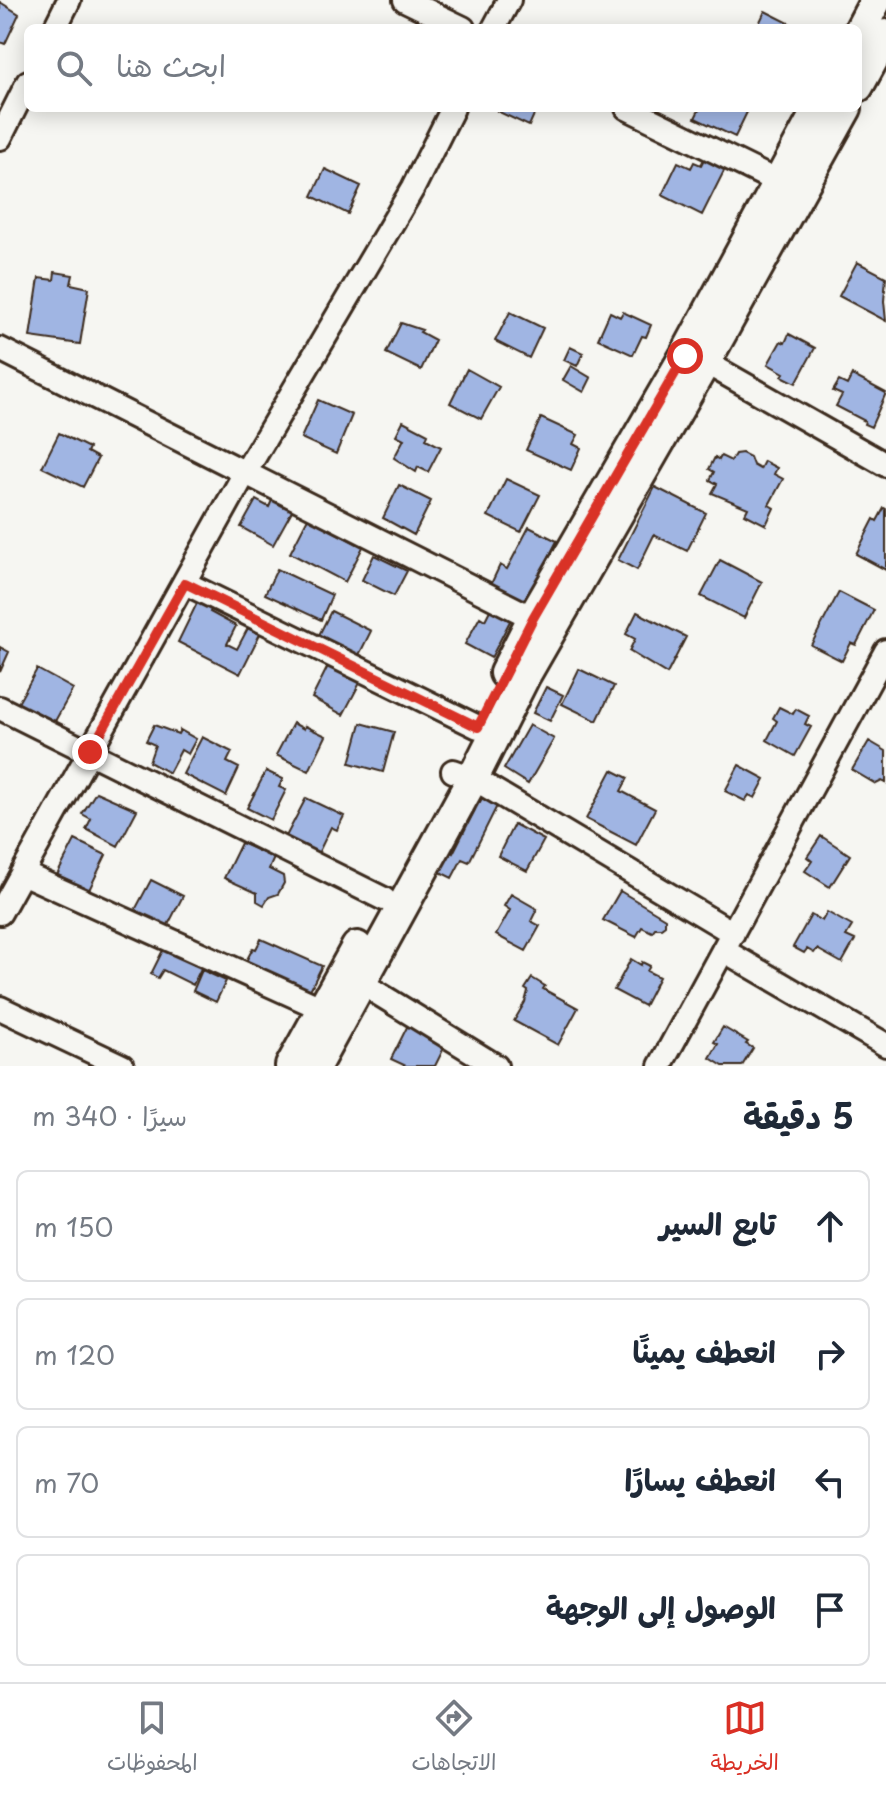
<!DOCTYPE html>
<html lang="ar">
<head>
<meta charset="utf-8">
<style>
	:root { --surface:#fff; --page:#f2f2f3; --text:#1f2937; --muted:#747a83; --line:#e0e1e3; --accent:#d93025 }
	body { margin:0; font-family:"Playpen Sans","Playpen Sans Arabic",sans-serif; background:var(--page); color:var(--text); direction:rtl }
	.stop { position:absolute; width:24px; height:24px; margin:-18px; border:6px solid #d93025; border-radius:50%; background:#fff }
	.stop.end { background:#d93025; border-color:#fff; box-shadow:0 2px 8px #0008 }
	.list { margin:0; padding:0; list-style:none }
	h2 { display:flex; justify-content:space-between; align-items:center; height:104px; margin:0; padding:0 32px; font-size:34px }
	h2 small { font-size:26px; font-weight:400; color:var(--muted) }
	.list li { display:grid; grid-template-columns:52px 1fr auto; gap:24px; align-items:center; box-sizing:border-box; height:112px; margin:0 16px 16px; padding:0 16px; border:2px solid var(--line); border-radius:12px }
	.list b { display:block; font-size:30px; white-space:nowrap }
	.list em { font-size:26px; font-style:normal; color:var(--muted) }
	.icon { flex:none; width:44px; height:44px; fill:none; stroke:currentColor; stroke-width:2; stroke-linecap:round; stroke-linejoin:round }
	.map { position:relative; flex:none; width:886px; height:1066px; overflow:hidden; direction:ltr }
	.search { position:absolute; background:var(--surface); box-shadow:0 4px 20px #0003; left:24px; right:24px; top:24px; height:88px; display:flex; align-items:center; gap:20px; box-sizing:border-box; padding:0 28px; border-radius:12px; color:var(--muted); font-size:30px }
	.sheet { height:616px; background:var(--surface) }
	nav { display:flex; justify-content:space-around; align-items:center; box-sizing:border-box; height:112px; border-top:2px solid var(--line); background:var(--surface); font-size:22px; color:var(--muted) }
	nav a { display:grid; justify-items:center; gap:4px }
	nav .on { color:var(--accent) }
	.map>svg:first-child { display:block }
	.building { fill:#a0b5e3; stroke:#3b2a1e; stroke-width:2 }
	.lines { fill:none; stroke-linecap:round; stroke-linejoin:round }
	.street-casing { stroke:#3b2a1e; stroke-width:28 }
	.secondary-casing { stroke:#3b2a1e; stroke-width:36 }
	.street { stroke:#f6f6f2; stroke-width:22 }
	.secondary { stroke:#f6f6f2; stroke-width:30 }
	.route { stroke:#d93025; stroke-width:10 }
</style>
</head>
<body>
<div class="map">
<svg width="886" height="1066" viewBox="0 0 886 1066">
	<rect width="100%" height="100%" fill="#f6f6f2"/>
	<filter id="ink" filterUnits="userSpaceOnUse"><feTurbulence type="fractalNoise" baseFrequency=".0125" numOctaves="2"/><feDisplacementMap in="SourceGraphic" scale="16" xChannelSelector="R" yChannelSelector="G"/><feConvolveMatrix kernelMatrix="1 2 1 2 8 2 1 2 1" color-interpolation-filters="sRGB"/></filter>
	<g filter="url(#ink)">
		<path class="building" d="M0,2L19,14L5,44L0,42Z
			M765,11L791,24L790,28H757Z
			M498,108H537L529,126L497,111Z
			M700,108H749L735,137L695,118Z
			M704,159L725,169L702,215L662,195L678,162L691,168L694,162L701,165Z
			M325,169L361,186L348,214L312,196Z
			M857,262L886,277L884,301L886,321L839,296Z
			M55,272L73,275L71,284L89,288L80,344L30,337L39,278L54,280Z
			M510,312L543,328L529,358L495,341Z
			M610,312L620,317L623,312L651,325L646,337L642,336L633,355L598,339Z
			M401,323L422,330L420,332L435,340L421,370L386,353Z
			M789,334L815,348L796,383L782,376L784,373L768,364L781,341L785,343Z
			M570,347L583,353L577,366L564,360Z
			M571,366L591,378L584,392L563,380Z
			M467,369L499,387L481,419L450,403Z
			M852,375L886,393L871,427L864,424L865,421L836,406L842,395L833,391L839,381L847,385Z
			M318,400L352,415L336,454L301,438Z
			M541,418L578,435L573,444L581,448L571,470L526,450Z
			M403,421L428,434L426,439L441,447L428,472L418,467L416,472L394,458L404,439L396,435Z
			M59,433L89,448L87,452L98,458L83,487L42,467Z
			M742,453L750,457L753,465L760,469L764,461L777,468L774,474L783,479L769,505L774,508L766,525L745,514L748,508L712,493L717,484L710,480L714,472L709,469L715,457L719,460L721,456L731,461L735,454Z
			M506,479L540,495L521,532L488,516Z
			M399,485L431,501L414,535L383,518Z
			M655,487L706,513L687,551L654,535L637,570L618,560Z
			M273,498L293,509L273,545L241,527L256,500L269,507Z
			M884,508L886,509V570L856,554L874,519L877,521Z
			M308,518L363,547L345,582L290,553Z
			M529,527L557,541L526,602L491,584L500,565L507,569Z
			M374,555L407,571L394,596L362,580Z
			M720,560L762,582L744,618L701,596Z
			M277,569L332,595L321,620L265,594Z
			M839,592L874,610L856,645L851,643L842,661L811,645Z
			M198,601L212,608L210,612L236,626L227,644L237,649L248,628L260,634L240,674L178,642Z
			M491,608L510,621L491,658L465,644L480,617L485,620Z
			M331,611L371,631L358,657L318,637Z
			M637,612L686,637L667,674L629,651L635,639L626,634Z
			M0,647L9,652L0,672Z
			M329,664L361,681L343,715L312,698Z
			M37,669L73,689L54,723L18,703Z
			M579,669L614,686L597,721L562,704Z
			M546,687L563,695L550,721L533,713Z
			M779,707L793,714L796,709L809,716L805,724L811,727L795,756L767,740L777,721L773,718Z
			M293,723L304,729L305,726L326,736L309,771L276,755Z
			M361,723L394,732L383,772L350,763Z
			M154,725L178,734L180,730L196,739L188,754L181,750L169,773L149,762L155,745L146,741Z
			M529,725L554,739L528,784L504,769Z
			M202,737L232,752L227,762L239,768L226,796L183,774Z
			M869,741L886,751V783L882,781L876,784L852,770Z
			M739,765L765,779L755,798L749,795L745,801L725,791Z
			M612,770L628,778L621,791L655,809L636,845L586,819Z
			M266,771L283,779L279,787L286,790L271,820L247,808Z
			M96,792L137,810L118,846L86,829L91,819L82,814Z
			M306,798L344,816L337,830L331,827L314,862L281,846Z
			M482,798L497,806L469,862L462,859L452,878L438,871L448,850L453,853L475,810L470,807L475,799L480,802Z
			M514,824L544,840L527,871L498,856Z
			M821,836L850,855L830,887L805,871L812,861L807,857Z
			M75,840L106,855L89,890L57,875Z
			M241,843L274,858L269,869L283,876L284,883L278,894L269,897L264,905L257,901V893L224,878Z
			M151,880L183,896L167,927L135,910Z
			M620,891L665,918V925L661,928H655L652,932L642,927L636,937L603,920Z
			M511,894L537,909L531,921L540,926L526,951L496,935L510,910L504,906Z
			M827,912L852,926L846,936L855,940L842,963L817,949L814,953L807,949L804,953L793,947L811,915L822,921Z
			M261,939L322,966L307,996L243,967L253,948L256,949Z
			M165,946L205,960L193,985L163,970L158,978L151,974Z
			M631,959L641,965L642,962L650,966L647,971L659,977L644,1006L614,990Z
			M202,970L226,981L216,1002L193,991Z
			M532,978L545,986L543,989L578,1008L558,1045L514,1021L525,1002L528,991L525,989Z
			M409,1023L447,1042L435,1066H406L391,1059Z
			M723,1027L748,1042L746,1044L753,1048L742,1066H723L710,1058L718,1044L714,1042Z"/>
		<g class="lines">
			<g class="street-casing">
				<path id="street" d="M405,0L463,28
					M55,28L69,0
					M494,28L509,0
					M627,108L780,183
					M0,138L28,82
					M0,349L533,618
					M691,358L705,362L886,465
					M185,583L478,727
					M0,708L384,899
					M453,771L473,778L733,933
					M22,873L323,1009
					M0,913L246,471L413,188L453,108
					M723,950L886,1045
					M361,983L496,1066
					M0,1008L122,1066
					M660,1066L886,651"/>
			</g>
			<g class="secondary-casing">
				<path id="secondary" d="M858,34L876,0
					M858,86L886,35
					M505,673L533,618L685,356L819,108
					M291,1066L357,947
					M315,1066L473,778L525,675L705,362L846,108"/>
			</g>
			<use href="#street" class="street"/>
			<use href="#secondary" class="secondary"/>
		</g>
	</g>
	<g class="lines" filter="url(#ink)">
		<path class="route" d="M90,752L185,583L478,727L533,618L685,356"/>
	</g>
</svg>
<div class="stop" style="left:685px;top:356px"></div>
<div class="stop end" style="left:90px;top:752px"></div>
<div class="search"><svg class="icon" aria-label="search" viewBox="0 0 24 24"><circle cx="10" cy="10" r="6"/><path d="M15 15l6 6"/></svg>ابحث هنا</div>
</div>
<section class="sheet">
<h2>5 دقيقة<small>سيرًا · 340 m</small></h2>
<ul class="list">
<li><svg class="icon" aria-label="ahead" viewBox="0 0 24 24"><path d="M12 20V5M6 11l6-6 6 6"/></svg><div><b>تابع السير</b></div><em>150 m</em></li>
<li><svg class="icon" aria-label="right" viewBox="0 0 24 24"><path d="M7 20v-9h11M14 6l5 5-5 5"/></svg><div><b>انعطف يمينًا</b></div><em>120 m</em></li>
<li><svg class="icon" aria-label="left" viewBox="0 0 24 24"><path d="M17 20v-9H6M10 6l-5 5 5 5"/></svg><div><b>انعطف يسارًا</b></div><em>70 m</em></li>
<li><svg class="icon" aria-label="arrive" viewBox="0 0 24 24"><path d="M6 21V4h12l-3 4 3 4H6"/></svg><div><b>الوصول إلى الوجهة</b></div></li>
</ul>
</section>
<nav>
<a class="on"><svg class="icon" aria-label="map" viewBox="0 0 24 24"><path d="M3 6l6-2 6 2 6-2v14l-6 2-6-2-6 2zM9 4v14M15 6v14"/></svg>الخريطة</a>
<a><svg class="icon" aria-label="directions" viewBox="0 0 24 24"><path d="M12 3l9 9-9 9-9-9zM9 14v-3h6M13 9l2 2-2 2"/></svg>الاتجاهات</a>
<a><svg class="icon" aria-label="saved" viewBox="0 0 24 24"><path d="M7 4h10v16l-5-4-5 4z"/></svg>المحفوظات</a>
</nav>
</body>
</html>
